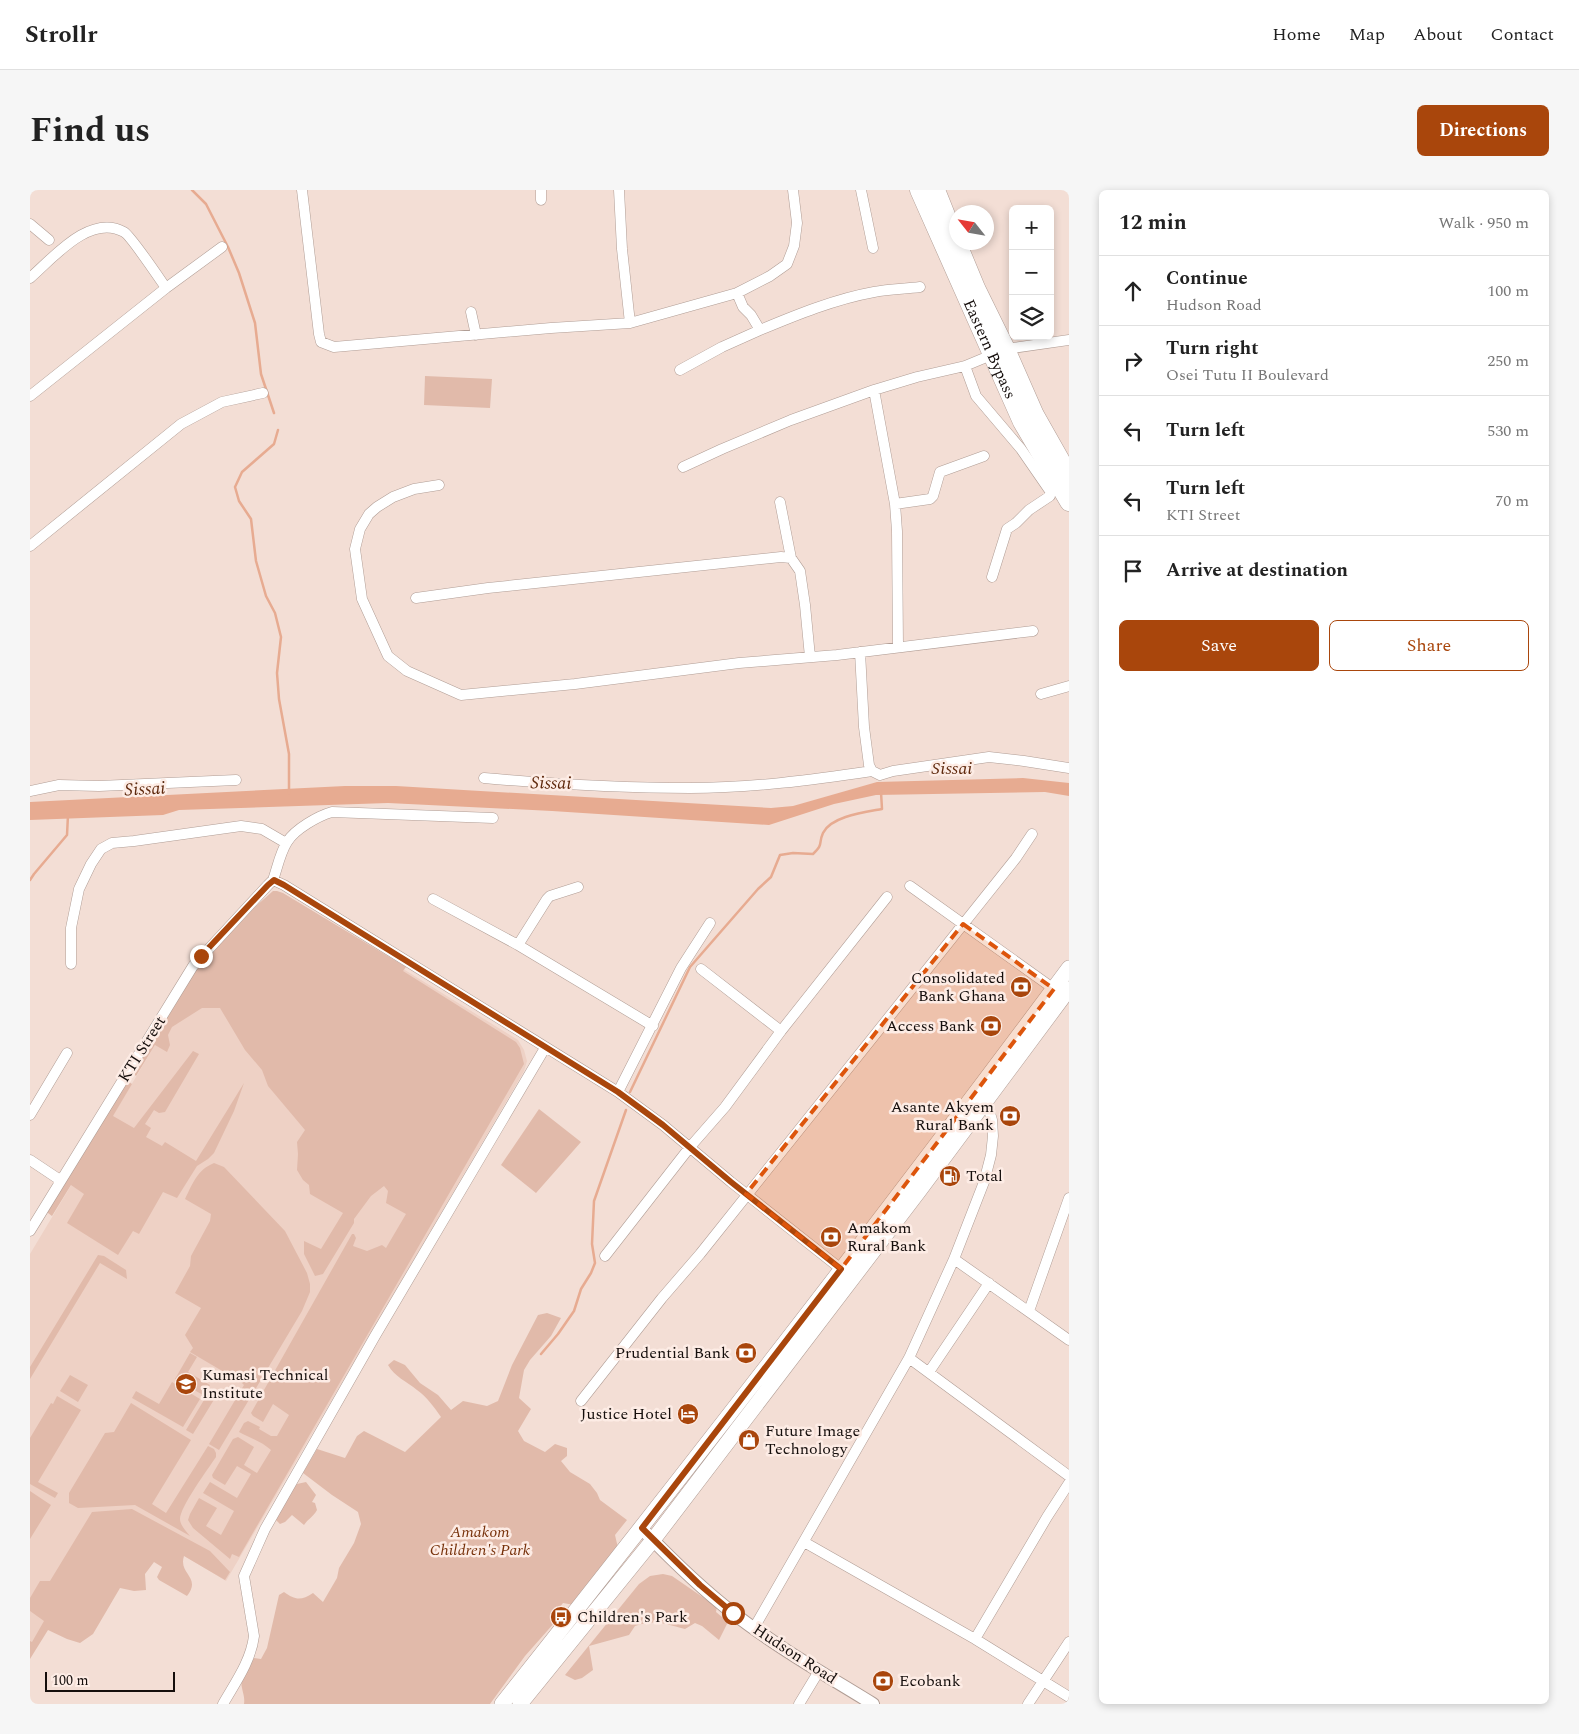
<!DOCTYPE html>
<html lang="en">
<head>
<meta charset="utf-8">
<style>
	:root { --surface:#fff; --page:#f6f6f6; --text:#222; --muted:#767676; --line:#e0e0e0; --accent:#a9460c }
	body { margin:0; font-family:Spectral,serif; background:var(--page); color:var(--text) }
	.controls { position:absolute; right:15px; top:15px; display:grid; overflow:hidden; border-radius:8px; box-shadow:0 2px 8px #0003 }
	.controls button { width:45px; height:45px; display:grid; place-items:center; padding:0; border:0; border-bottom:1px solid var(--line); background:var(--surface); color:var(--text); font:25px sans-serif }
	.compass { position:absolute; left:919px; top:15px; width:45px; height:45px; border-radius:50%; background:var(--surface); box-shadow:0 2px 8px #0003; rotate:301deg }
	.scale { position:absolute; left:15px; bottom:12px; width:130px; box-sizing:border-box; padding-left:5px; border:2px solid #150e0c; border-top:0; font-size:14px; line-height:18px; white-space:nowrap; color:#150e0c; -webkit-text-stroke:4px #fdece5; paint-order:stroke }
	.stop { position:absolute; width:15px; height:15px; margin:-11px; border:4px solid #a9460c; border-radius:50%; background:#fff }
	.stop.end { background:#a9460c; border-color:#fff; box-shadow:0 1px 5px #0008 }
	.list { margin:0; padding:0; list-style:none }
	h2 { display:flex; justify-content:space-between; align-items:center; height:65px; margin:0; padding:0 20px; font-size:21px }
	h2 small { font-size:16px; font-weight:400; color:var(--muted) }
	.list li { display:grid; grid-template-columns:32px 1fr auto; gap:15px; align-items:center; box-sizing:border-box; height:70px; padding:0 20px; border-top:1px solid var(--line) }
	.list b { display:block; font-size:19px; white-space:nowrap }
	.list p { margin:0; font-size:16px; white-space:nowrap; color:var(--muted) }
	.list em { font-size:16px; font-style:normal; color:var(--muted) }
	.actions { display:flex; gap:10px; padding:15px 20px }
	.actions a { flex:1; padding:11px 0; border:1px solid var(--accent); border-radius:8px; text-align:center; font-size:18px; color:var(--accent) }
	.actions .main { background:var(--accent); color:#fff }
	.icon { flex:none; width:28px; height:28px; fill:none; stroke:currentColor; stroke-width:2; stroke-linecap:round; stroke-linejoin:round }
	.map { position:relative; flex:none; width:1039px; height:1514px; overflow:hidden; border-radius:8px }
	header { display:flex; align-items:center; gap:30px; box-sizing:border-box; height:70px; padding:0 25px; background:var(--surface); border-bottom:1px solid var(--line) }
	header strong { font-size:24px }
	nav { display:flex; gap:28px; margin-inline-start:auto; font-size:18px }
	.intro { display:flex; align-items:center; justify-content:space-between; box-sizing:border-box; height:120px; padding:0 30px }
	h1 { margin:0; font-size:35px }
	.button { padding:12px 22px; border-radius:8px; background:var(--accent); color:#fff; font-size:18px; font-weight:700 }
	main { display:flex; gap:30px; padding:0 30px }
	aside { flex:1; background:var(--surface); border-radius:8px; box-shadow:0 2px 8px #0003 }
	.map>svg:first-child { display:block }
	.built { fill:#eed1c5 }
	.green { fill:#e1baaa }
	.water { fill:#e7ab91 }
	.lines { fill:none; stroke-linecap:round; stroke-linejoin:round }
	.stream { stroke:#e7ab91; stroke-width:2.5 }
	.minor-casing { stroke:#b09d95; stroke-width:11 }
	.tertiary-casing { stroke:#b09d95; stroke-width:14 }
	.secondary-casing { stroke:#b09d95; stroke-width:16 }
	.trunk-casing { stroke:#b09d95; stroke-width:19 }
	.minor { stroke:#fff; stroke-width:10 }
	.tertiary { stroke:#fff; stroke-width:12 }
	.secondary { stroke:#fff; stroke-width:15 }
	.trunk { stroke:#fff; stroke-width:18 }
	.route { stroke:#a9460c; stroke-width:6 }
	.marked { fill:#dd550c; fill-opacity:0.2; stroke:#dd550c; stroke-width:4; stroke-dasharray:10 6; stroke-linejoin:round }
	.labels { text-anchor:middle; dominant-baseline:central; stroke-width:5; stroke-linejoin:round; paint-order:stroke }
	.street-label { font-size:16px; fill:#150e0c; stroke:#fdece5 }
	.poi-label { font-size:16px; fill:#150e0c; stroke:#fdece5; text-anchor:start }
	.park-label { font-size:16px; font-style:italic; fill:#77310a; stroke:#fdece5 }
	.water-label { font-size:18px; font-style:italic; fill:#5f290d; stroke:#fdece5 }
</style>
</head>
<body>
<header>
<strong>Strollr</strong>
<nav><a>Home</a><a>Map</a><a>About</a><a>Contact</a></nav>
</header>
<div class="intro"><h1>Find us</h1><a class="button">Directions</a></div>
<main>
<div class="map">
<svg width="1039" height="1514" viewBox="0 0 1039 1514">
	<rect width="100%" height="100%" fill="#f3ded5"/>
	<path class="built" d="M257,707L488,850L494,860L497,871L494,881L196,1391L85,1324L0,1468V1064L158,800Z"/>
	<path class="green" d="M395,186L462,189L460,218L394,215Z
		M243,701H247L253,703L376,777L373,781L486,852L490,858L494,874L209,1367L202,1364L200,1369L163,1338L158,1330L160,1324L169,1308L187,1318L176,1336L191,1345L204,1321L173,1303L180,1292L207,1308L221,1284L207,1276L195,1295L183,1288L182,1285L203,1249L208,1247L224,1257L214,1275L227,1283L241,1260C231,1251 220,1248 209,1242L214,1233L218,1231L230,1237L229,1239L241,1246H247L259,1225L243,1214L233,1232L223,1226L221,1223L322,1044H324L326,1048L323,1056L337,1061L352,1055L356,1058L376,1024L356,1013L358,1001L354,996L341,1006L324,1029V1033L293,1084L285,1086L274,1064V1051L291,1059L313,1023L280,1004L279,995L273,990L267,980L268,964L267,952L275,940L238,896L232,880L215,860L190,818H172L142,837L138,845L140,855L137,862L125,855L106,886L105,885L104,881L167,778L226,716Z
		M163,861L169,864L135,922L129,923L124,920L115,934L121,938L116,947L132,956L135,952L166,971L214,893L204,921L184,963L178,969L167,976L147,1008L133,1002L109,1044L103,1041L88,1065L37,1033L54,1004L41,995L22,1026L18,1023V1020L96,894L99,892L102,894L83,926L104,938Z
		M509,919L551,952L506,1003L471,975Z
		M184,973L194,977L255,1041L277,1083L280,1094V1102L272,1121L189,1260L179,1254L214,1195L211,1192L160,1162L163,1158L155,1145L171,1118L145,1103L160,1076L161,1066L180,1031L181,1024L155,1009C163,993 167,980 184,973Z
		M68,1065L74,1066L96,1080L97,1089L70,1073L0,1189V1177Z
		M517,1123L531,1128L521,1146L500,1170L494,1180L489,1208L501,1219L488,1241L494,1251L515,1262L525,1254L537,1258V1266L531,1271L540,1282L560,1294L567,1303L570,1310L597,1330L585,1345L588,1358L544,1415L533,1413L530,1417L533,1419V1423L495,1466L460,1514H214C215,1507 213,1504 212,1498C209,1487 218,1477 224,1468L231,1469L237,1458L249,1405L254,1402C265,1410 271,1411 283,1403L293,1412L307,1388L309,1378L324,1353L331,1334L328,1322L302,1305L273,1283L287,1259L315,1268L327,1246L334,1241L375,1262L411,1227C404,1217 397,1207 387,1200C376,1191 365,1187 358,1175L364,1170L375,1175L390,1193L408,1205L421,1220L433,1211L457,1216L468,1211L482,1175L508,1125Z
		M160,1163L167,1167L158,1182L180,1195L173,1205L145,1189Z
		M40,1185L58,1195L48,1212L30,1201Z
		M142,1192L170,1209L153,1237L102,1208L106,1201L129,1214Z
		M177,1205L185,1208L163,1244L156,1240Z
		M27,1206L51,1220L8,1292L28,1303L25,1308L0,1294V1248L21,1213L23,1214Z
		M101,1213L161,1250L122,1314L136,1323L178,1256L184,1259L186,1263V1267C178,1279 150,1317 150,1329C150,1335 156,1341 160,1346L105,1315L48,1318L39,1313V1303L75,1243L84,1242Z
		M276,1292L286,1305L282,1312L285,1313L287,1320C283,1327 278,1329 274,1335L262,1325L255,1332L250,1334L244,1328L265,1296L267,1294Z
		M0,1301L21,1315L0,1349Z
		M102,1319L180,1361L200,1382L195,1390L154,1366C148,1384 172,1387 157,1406L129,1390L127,1387L132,1377L124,1372L115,1384L116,1400L104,1401L90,1398L63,1444L50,1453L37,1449L18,1440L0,1469V1451L2,1452L14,1431L0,1421V1408L10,1391H20L62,1322Z
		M633,1384L642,1386L687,1417L686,1422L698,1432L689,1450L672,1436L665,1433L655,1439C634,1434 627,1429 605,1436L599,1445L559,1456L563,1480L552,1488L545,1490L535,1485L609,1394L620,1386Z"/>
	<path class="water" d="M993,588L1039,593V606L1015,602L846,605L804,614L739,635L522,621L358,613L149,620L133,625L0,630V612L315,596H366L741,618L763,616L847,592Z"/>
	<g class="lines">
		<path class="stream" d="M162,0L176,14L198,57L209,83L225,133L231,184L244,223
			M248,240L244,254L212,282L205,297L209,311L221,329L226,371L236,406L245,423L251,447L247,483L249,509L259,564V603
			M0,690L4,684L37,645L38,625
			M600,902L660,777L728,699L741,687L750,665L763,663L783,664C794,654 788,654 793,643C801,626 836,622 852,619L851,602
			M511,1164L528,1144L544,1121L551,1099L561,1083L565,1073L562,1054L564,1011L596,920"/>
		<g class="minor-casing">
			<path id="minor" d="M272,0L289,144L291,152L304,157L521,138L600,133L707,103L740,86L757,74L764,56L767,33L763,0
				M511,0V10
				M589,0L592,59L600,133
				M831,0L843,58
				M0,34L19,50
				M0,88C23,68 60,23 94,42C101,46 129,88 136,98
				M441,122L446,145
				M730,140C766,125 805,109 844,102C859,99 874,99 890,97
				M935,176L946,206L991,259L1020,301V306L999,320L986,333L977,339L962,387
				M650,180L692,157L730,140L721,125L713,117L707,103
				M844,200L865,314L867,341L868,457
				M0,206L136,98L192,57
				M653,277L692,259L761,230L844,200L887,187L935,176L976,159L1039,150
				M409,295L384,299L363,307L347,317L339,324L330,339L325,359L332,409L358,466L377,481L431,505L545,494L709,473L807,465L1003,441
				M750,312L761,368
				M865,314L900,309L903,306L910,282L954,266
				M0,356L151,234L192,212L233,203
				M386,408L458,398L751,367L761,368L770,381L775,415L780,467
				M830,462L834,537L839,575L842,581L850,585L863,581L959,567L994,571L1039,578
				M1011,504L1039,496
				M454,588C523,594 591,598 660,598C721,598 782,590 842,581
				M0,601L29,595L69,596L206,590
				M243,690L254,695L588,902L633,935L701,992L811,1079
				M243,690C247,679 250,663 257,652C265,639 288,626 302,622L463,628
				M880,696L1024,799
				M403,709L488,755L623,836
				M488,755L517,709L520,706L548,697
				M41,774V738L49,699L61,674L71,659L82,653L104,651L211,636L232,639L256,653
				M671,779L751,841
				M588,902L651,778L680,733
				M0,925L37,863
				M0,970L30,990
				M0,1041L163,776L238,695L243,690
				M575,1066L660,957L695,917L751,841L857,707
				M924,1069L1039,1150
				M999,1121L1039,1008
				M879,1168L1039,1286
				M899,1182L959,1093
				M551,1211L632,1108L670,1064L986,668L1002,644
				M774,1352L945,1449L1039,1507
				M724,1438L879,1168L924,1069L954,992L961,965L963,946L962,930L956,910
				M945,1449L1017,1327L1039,1293
				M193,1514C205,1493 221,1471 224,1446L214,1386L235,1339L345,1146L515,858
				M769,1514L789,1481
				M998,1514L1039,1452"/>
		</g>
		<g class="tertiary-casing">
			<path id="tertiary" d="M616,1343C643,1371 672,1399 703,1423C747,1457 796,1485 843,1514"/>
		</g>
		<g class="secondary-casing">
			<path id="secondary" d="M472,1514C664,1272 854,1027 1039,778
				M490,1514L623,1350L889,1001L1039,799"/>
		</g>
		<g class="trunk-casing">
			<g id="trunk">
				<path id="s1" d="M889,0L992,232L1039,312"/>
				<path d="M906,0L926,50"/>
				<path d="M927,52L946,98L976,159L1005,225L1039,285"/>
			</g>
		</g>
		<use href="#minor" class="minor"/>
		<use href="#tertiary" class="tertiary"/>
		<use href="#secondary" class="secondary"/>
		<use href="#trunk" class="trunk"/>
	</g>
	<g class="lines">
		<path class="route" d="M171,766L238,695L244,690L254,695L588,902L633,935L701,992L811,1079L612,1338L670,1395L703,1423"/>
	</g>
	<path class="marked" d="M933,734L1024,799L811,1079L716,1004Z"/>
	<defs>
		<g id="bank-disc" transform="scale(1.125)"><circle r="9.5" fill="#a9460c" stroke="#fdece5"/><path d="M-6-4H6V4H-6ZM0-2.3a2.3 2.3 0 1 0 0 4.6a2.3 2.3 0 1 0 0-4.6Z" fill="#fff"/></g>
		<g id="fuel-disc" transform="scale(1.125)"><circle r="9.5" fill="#a9460c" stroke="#fdece5"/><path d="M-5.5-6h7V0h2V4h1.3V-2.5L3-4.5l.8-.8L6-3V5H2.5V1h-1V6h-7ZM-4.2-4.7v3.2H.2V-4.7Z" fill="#fff"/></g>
		<g id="school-disc" transform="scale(1.125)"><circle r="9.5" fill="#a9460c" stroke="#fdece5"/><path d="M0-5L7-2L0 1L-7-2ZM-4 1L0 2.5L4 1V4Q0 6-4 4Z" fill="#fff"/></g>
		<g id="hotel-disc" transform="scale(1.125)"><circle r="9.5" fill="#a9460c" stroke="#fdece5"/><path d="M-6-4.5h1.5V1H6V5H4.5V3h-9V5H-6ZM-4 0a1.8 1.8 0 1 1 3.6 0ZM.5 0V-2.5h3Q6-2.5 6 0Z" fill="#fff"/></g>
		<g id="shop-disc" transform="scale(1.125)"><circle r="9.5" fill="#a9460c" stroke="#fdece5"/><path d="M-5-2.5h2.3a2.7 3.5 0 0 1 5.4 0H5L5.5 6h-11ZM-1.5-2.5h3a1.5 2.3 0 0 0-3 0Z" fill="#fff"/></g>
		<g id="bus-disc" transform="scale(1.125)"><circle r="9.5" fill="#a9460c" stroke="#fdece5"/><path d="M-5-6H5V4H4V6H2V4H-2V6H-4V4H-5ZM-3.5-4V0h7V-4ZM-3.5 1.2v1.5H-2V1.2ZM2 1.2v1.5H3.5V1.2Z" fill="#fff"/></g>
	</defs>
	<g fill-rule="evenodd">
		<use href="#bank-disc" x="991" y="797"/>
		<use href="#bank-disc" x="961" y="836"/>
		<use href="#bank-disc" x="980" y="926"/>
		<use href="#fuel-disc" x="920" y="986"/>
		<use href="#bank-disc" x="801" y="1047"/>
		<use href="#bank-disc" x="716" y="1163"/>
		<use href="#school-disc" x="156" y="1194"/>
		<use href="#hotel-disc" x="658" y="1224"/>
		<use href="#shop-disc" x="719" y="1250"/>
		<use href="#bus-disc" x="531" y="1427"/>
		<use href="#bank-disc" x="853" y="1491"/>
	</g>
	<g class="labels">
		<g class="street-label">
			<text stroke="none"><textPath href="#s1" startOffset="174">Eastern Bypass</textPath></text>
			<text transform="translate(112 859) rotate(-58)">KTI Street</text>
			<text transform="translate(765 1464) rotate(33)">Hudson Road</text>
		</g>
		<g class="poi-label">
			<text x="975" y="788" text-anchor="end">Consolidated<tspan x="975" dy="18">Bank Ghana</tspan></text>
			<text x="945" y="836" text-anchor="end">Access Bank</text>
			<text x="964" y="917" text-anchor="end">Asante Akyem<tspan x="964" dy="18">Rural Bank</tspan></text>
			<text x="936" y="986">Total</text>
			<text x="817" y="1038">Amakom<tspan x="817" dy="18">Rural Bank</tspan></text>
			<text x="700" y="1163" text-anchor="end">Prudential Bank</text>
			<text x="172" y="1185">Kumasi Technical<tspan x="172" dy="18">Institute</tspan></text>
			<text x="642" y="1224" text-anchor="end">Justice Hotel</text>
			<text x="735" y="1241">Future Image<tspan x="735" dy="18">Technology</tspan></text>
			<text x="547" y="1427">Children's Park</text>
			<text x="869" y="1491">Ecobank</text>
		</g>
		<g class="park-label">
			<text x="450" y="1342">Amakom<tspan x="450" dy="18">Children's Park</tspan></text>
		</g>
		<g class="water-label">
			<text x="922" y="578">Sissai</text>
			<text transform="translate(521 593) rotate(1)">Sissai</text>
			<text transform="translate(115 599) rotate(-3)">Sissai</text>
		</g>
	</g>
</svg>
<div class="controls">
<button>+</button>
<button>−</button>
<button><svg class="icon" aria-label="layers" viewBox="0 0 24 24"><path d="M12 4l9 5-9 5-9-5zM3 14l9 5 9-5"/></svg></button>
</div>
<svg class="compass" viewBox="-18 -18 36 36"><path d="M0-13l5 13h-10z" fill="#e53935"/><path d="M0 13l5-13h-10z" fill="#767676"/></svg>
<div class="scale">100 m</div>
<div class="stop" style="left:703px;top:1423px"></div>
<div class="stop end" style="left:171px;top:766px"></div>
</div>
<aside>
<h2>12 min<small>Walk · 950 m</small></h2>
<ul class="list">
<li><svg class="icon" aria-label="ahead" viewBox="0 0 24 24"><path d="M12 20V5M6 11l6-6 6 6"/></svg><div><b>Continue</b><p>Hudson Road</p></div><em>100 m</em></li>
<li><svg class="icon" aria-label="right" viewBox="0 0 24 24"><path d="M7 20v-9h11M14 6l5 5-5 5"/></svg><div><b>Turn right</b><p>Osei Tutu II Boulevard</p></div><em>250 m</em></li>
<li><svg class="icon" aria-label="left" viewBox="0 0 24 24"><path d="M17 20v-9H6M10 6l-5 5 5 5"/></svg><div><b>Turn left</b></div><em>530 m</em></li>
<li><svg class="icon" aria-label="left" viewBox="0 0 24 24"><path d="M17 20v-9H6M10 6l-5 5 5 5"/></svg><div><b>Turn left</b><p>KTI Street</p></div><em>70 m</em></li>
<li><svg class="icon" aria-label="arrive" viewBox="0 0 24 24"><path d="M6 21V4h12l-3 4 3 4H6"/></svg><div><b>Arrive at destination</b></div></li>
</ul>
<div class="actions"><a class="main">Save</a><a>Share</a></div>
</aside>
</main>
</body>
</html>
